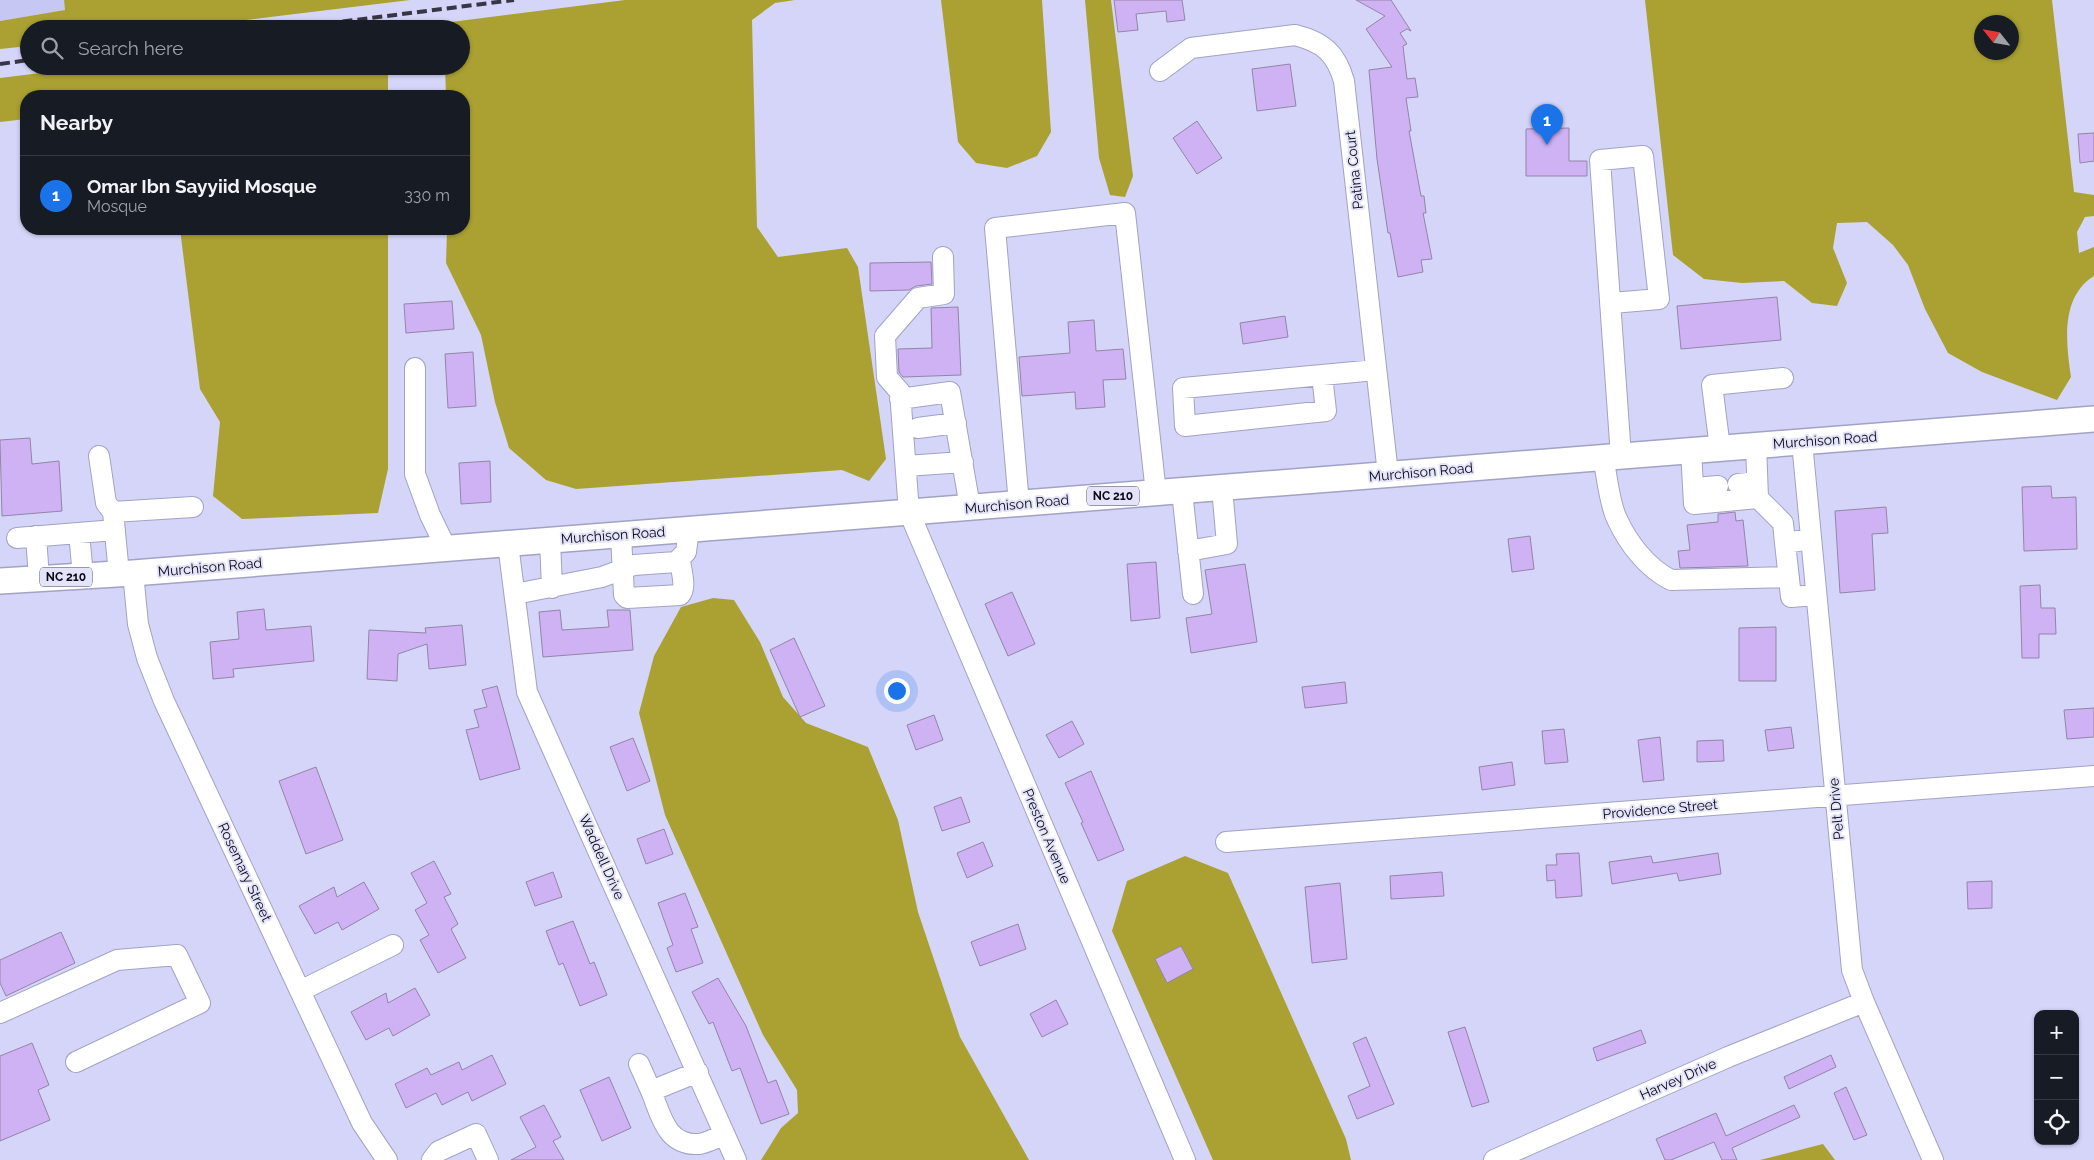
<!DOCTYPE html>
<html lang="en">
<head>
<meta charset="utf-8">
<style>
	:root { --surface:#171b24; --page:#20242c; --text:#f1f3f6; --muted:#9ea1a6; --line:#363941; --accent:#1a73e8 }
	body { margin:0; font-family:Raleway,sans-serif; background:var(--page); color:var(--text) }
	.controls { position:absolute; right:15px; bottom:15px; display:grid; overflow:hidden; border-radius:10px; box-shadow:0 1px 4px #0004 }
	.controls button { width:45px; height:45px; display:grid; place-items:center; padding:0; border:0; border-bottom:1px solid var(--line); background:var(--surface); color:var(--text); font:25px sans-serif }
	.compass { position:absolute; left:1974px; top:15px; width:45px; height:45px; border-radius:50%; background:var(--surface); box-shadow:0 1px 4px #0004; rotate:301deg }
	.you { position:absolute; left:896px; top:690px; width:18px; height:18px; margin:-12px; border:4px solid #fff; border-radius:50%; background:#1a73e8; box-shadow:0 0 0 8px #1a73e833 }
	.badge { display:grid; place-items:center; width:32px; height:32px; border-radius:50%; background:var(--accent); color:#fff; font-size:16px; font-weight:700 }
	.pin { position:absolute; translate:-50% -41px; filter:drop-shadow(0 1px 2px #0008) }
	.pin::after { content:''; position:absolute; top:26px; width:18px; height:15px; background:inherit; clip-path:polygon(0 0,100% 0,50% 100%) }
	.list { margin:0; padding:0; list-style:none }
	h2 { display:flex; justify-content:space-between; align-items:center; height:65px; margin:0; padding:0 20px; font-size:21px }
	h2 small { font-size:16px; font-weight:400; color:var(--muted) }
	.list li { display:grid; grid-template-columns:32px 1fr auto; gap:15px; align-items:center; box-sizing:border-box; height:80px; padding:0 20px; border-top:1px solid var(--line) }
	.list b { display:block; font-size:19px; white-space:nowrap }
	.list p { margin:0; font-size:16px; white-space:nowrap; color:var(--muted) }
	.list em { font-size:16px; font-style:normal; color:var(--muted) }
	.icon { flex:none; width:28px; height:28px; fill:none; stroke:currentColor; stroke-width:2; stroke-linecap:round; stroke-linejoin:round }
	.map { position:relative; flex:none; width:2094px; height:1160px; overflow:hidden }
	.search { position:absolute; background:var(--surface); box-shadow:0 1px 4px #0004; left:20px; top:20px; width:450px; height:55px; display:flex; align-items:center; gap:12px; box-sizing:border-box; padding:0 18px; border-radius:28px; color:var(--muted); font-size:19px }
	.panel { position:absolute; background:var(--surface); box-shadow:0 1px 4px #0004; left:20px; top:90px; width:450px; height:145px; border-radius:20px }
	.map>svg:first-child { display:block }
	.built { fill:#c7c7f3 }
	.forest { fill:#aaa132; fill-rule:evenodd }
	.building { fill:#cfb2f4; stroke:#9385a6 }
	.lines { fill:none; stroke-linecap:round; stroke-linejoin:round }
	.minor-casing { stroke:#a2a2c5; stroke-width:22 }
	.major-casing { stroke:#a2a2c5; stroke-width:28 }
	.minor { stroke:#fff; stroke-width:20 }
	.major { stroke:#fff; stroke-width:25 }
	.rail { stroke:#373647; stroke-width:4; stroke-dasharray:10 5; stroke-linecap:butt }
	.labels { text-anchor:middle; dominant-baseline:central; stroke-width:4; stroke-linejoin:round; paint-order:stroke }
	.shield { fill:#e3e3fa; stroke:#4c4b5a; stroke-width:1 }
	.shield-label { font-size:12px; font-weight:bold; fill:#0b0a16 }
	.street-label { font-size:14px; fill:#0b0a16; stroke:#e3e3fa }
</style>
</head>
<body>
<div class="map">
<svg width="2094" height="1160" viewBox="0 0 2094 1160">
	<rect width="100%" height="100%" fill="#d4d5f9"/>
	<path class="built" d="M0,0H64L65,10L0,21Z"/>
	<path class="forest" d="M64,0H410L173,29H29V46L0,49V21L65,10Z
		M625,0H795L775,3L752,20L757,227L778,257L847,248L858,267L886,459L869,481L842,470L576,489L546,480L509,448L495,402L481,335L446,263L447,229H464V96H446L445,66H461V29H396Z
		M941,0H1042L1051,132L1037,156L1007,168L976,163L958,142Z
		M1085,0H1111L1133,176L1125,197L1110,195L1099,158Z
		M1645,0H2052L2074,192L2094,195V216L2085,217L2077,232L2079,253L2094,247V276C2060,297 2066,343 2071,377L2057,400L1982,372L1948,353L1925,309L1908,265L1893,245L1867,222L1837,223L1833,248L1847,283L1837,306L1812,303L1784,281L1742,283L1704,279L1673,255ZM1982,22H2012V52H1982Z
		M97,66H388V96H26V119L0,122V78Z
		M180,229H388V469L378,513L242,519L213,496L220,422L200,389Z
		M713,598L734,600L760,642L783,697L806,723L868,747L898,820L918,912L960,1037L1029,1160H761L781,1128L798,1113L797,1090L763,1035L665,815L639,713L654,656L681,607Z
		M1185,856L1228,873L1346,1139L1351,1160H1213L1112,931L1127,881Z
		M1823,1144L1835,1160H1760Z"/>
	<path class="building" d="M1114,0H1182L1185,20L1167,22L1166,11L1136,14L1138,30L1118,32Z
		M1356,0H1391L1411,31L1407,29L1400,33L1407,44L1403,46L1407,79L1415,78L1418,97L1406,98L1411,131H1409L1421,196H1424L1426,213H1423L1432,259L1421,260L1423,272L1398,277L1390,233H1388L1377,159L1369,70L1392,67L1366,29L1385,16Z
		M1290,64L1296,106L1257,111L1252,69Z
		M1197,121L1222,158L1197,174L1173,138Z
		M1569,128V161H1587V176H1526V129Z
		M2094,133V161L2080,163L2078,134Z
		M931,262L932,284L916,286L909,290L870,291V263Z
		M1777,297L1781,340L1681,349L1677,306Z
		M452,301L454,329L406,333L404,304Z
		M958,307L961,375L903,377L899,372L898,349L932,348L931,308Z
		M1285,316L1288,337L1243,344L1240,323Z
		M1094,320L1096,351L1123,349L1126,379L1103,380L1105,407L1076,409L1075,392L1022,396L1019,357L1070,353L1068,322Z
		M473,352L476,406L448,408L445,354Z
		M30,438L32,464L59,461L62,511L2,516L0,440Z
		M490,461L491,502L461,504L459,463Z
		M2051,486L2052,498L2076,497L2077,549L2024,551L2022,487Z
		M1886,507L1888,533L1872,534L1875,590L1840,593L1835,511Z
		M1735,512L1736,521L1743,520L1748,566L1680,568L1678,551L1690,550L1687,525L1718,522V514Z
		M1530,536L1534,569L1512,572L1508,539Z
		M1156,562L1160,618L1131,621L1127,564Z
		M1245,564L1257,642L1191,653L1186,618L1212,614L1205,570Z
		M2040,585L2041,608H2055L2056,634H2039V658H2022L2020,586Z
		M1012,592L1035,644L1008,656L985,604Z
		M264,609L266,630L311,626L314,661L233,669L234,677L213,679L210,642L239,639L237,612Z
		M560,610L562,630L609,627L607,610H630L633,650L543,657L539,612Z
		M462,625L466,665L429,669L427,644L398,654L397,681L367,679L369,630L426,633L425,628Z
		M1776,627V681H1739V628Z
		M794,638L825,706L800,717L770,650Z
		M1345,682L1347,703L1305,708L1302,687Z
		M497,686L520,769L480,780L466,730L479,727L474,710L487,707L482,690Z
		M2094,708V737L2067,739L2064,710Z
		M934,715L943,740L916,750L907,725Z
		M1072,721L1084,744L1059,758L1046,735Z
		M1791,727L1794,748L1768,751L1765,730Z
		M1564,729L1568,762L1545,764L1542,731Z
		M1660,737L1664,780L1643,782L1638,740Z
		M633,738L650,781L627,791L610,747Z
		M1723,740L1724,761L1697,762V741Z
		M1512,762L1515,785L1482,790L1479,767Z
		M316,767L343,840L306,854L279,781Z
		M1091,771L1124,850L1098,861L1081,823L1083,822L1065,783Z
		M961,797L970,822L942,831L934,807Z
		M664,829L673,854L646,864L637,839Z
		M983,842L993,866L967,878L957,853Z
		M1579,853L1582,896L1556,898L1555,880L1547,881L1546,865H1557L1556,854Z
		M1718,853L1721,874L1679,881L1677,873L1612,884L1609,862L1651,856L1653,863Z
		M434,861L451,894L444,897L458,924L451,929L466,958L438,973L420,940L429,935L415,910L427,903L411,873Z
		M553,872L562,897L535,906L526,882Z
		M1442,872L1444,896L1391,899L1390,876Z
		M1992,881V908L1968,909L1967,882Z
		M364,882L379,909L342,930L338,922L315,934L299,906L334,887L337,897Z
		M1340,883L1347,959L1312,963L1305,887Z
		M685,893L698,927L691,929L703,963L676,972L667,948L673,945L658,903Z
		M573,921L590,964L594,962L607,995L580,1006L563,963L559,965L546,931Z
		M1018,924L1026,949L980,966L971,942Z
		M61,932L75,963L6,996L0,983V960Z
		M1181,946L1193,969L1167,983L1155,959Z
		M718,978L746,1026L768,1083L776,1080L789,1114L761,1124L740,1068L732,1071L713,1022L709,1024L692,992Z
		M415,988L430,1015L393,1036L389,1028L366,1040L351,1012L386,993L388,1003Z
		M1056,1000L1068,1024L1042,1037L1030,1014Z
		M1465,1027L1489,1102L1472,1107L1448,1032Z
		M1641,1030L1646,1043L1597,1061L1593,1048Z
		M1366,1037L1394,1104L1357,1119L1348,1096L1370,1086L1353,1043Z
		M32,1043L49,1085L38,1090L50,1120L0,1141V1056Z
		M492,1055L506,1084L472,1101L468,1092L442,1105L436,1093L406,1108L395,1084L427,1068L431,1075L459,1062L462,1070Z
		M1831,1055L1836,1067L1789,1089L1784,1077Z
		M609,1077L631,1128L602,1141L580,1090Z
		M1846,1087L1867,1135L1854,1140L1834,1093Z
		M544,1105L561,1137L553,1141L564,1160H511L536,1147L520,1117Z
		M1794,1105L1800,1117L1732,1148L1737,1160H1722L1714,1142L1671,1160H1665L1656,1139L1716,1113L1726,1136Z"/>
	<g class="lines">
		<g class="minor-casing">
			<path id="minor" d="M1160,71L1191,48L1295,35C1323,42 1336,53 1344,81L1388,474
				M943,257L944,294L918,298L885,336L887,377L900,392L909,512L1185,1160
				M1612,303L1659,299L1643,156L1600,160L1621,456
				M415,368V474L430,515L446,548
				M1322,375L1326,411L1185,426L1183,388L1376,370
				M900,399L950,392L970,507
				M918,428L956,423
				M1802,442L1852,970L1864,1002L1933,1160
				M1720,448L1712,385L1783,378
				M1691,450L1694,504L1758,498L1756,445
				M99,456L106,503L113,512L119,574
				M1603,457C1607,475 1609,503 1617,519C1628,543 1647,568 1671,580L1789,577
				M906,466L963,462
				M1738,484L1757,482
				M1694,488L1718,486
				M1182,491L1193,594
				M1758,498L1783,523L1785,543L1811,539
				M1019,504L995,228L1125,213L1156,493
				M113,512L193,507
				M79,533L83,576
				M621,535L624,595L627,598L680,595C687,587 681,571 680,560
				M36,536L39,579
				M17,538L115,530
				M550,540L552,588
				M1785,543L1791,597L1816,595
				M508,544L527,692L736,1160
				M1188,551L1227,544L1222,488
				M133,573L138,624L147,658L164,701L362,1123L387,1160
				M515,594L602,577L634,565L676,562L686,552L689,529
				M1226,842L2094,776
				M300,991L393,945
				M0,1013L117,960L177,955L200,1003L76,1062
				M639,1064L651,1091
				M698,1072L651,1091C661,1115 666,1146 699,1144C707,1143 717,1137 725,1135
				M432,1160L439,1151L476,1134L488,1160
				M1494,1160L1728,1057L1864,1002"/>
		</g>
		<g class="major-casing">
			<path id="major" d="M0,581L133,573L2094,419"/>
		</g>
		<use href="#minor" class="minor"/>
		<use href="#major" class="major"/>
		<path class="rail" d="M283,29L514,0
			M0,64L29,60"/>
	</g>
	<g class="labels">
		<g class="shield">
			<rect x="1087" y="486.5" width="52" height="19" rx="4"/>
			<rect x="40" y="567.5" width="52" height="19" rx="4"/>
		</g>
		<g class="shield-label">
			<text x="1113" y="496">NC 210</text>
			<text x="66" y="577">NC 210</text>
		</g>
		<g class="street-label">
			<text transform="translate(1354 170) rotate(-96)">Patina Court</text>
			<text transform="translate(1825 440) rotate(-4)">Murchison Road</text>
			<text transform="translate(1421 472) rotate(-5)">Murchison Road</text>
			<text transform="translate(1017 504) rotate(-5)">Murchison Road</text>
			<text transform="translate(613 535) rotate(-4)">Murchison Road</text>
			<text transform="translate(210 567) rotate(-5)">Murchison Road</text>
			<text transform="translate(1660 809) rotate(-5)">Providence Street</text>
			<text transform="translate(1836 809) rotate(-95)">Pelt Drive</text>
			<text transform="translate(1047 836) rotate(67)">Preston Avenue</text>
			<text transform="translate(602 857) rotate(66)">Waddell Drive</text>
			<text transform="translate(245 872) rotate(65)">Rosemary Street</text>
			<text transform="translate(1678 1079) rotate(-24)">Harvey Drive</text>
		</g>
	</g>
</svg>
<div class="controls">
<button>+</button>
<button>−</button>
<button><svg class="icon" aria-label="locate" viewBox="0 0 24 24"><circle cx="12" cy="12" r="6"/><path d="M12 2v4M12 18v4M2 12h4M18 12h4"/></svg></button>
</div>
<svg class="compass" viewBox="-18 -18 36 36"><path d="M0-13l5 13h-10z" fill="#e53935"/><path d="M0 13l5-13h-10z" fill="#9ea1a6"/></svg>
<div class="you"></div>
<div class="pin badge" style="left:1547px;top:145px">1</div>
<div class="search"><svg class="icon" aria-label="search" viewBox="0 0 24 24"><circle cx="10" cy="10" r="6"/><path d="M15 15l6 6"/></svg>Search here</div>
<section class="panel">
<h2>Nearby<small></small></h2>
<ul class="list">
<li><span class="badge">1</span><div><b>Omar Ibn Sayyiid Mosque</b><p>Mosque</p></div><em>330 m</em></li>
</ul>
</section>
</div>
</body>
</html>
